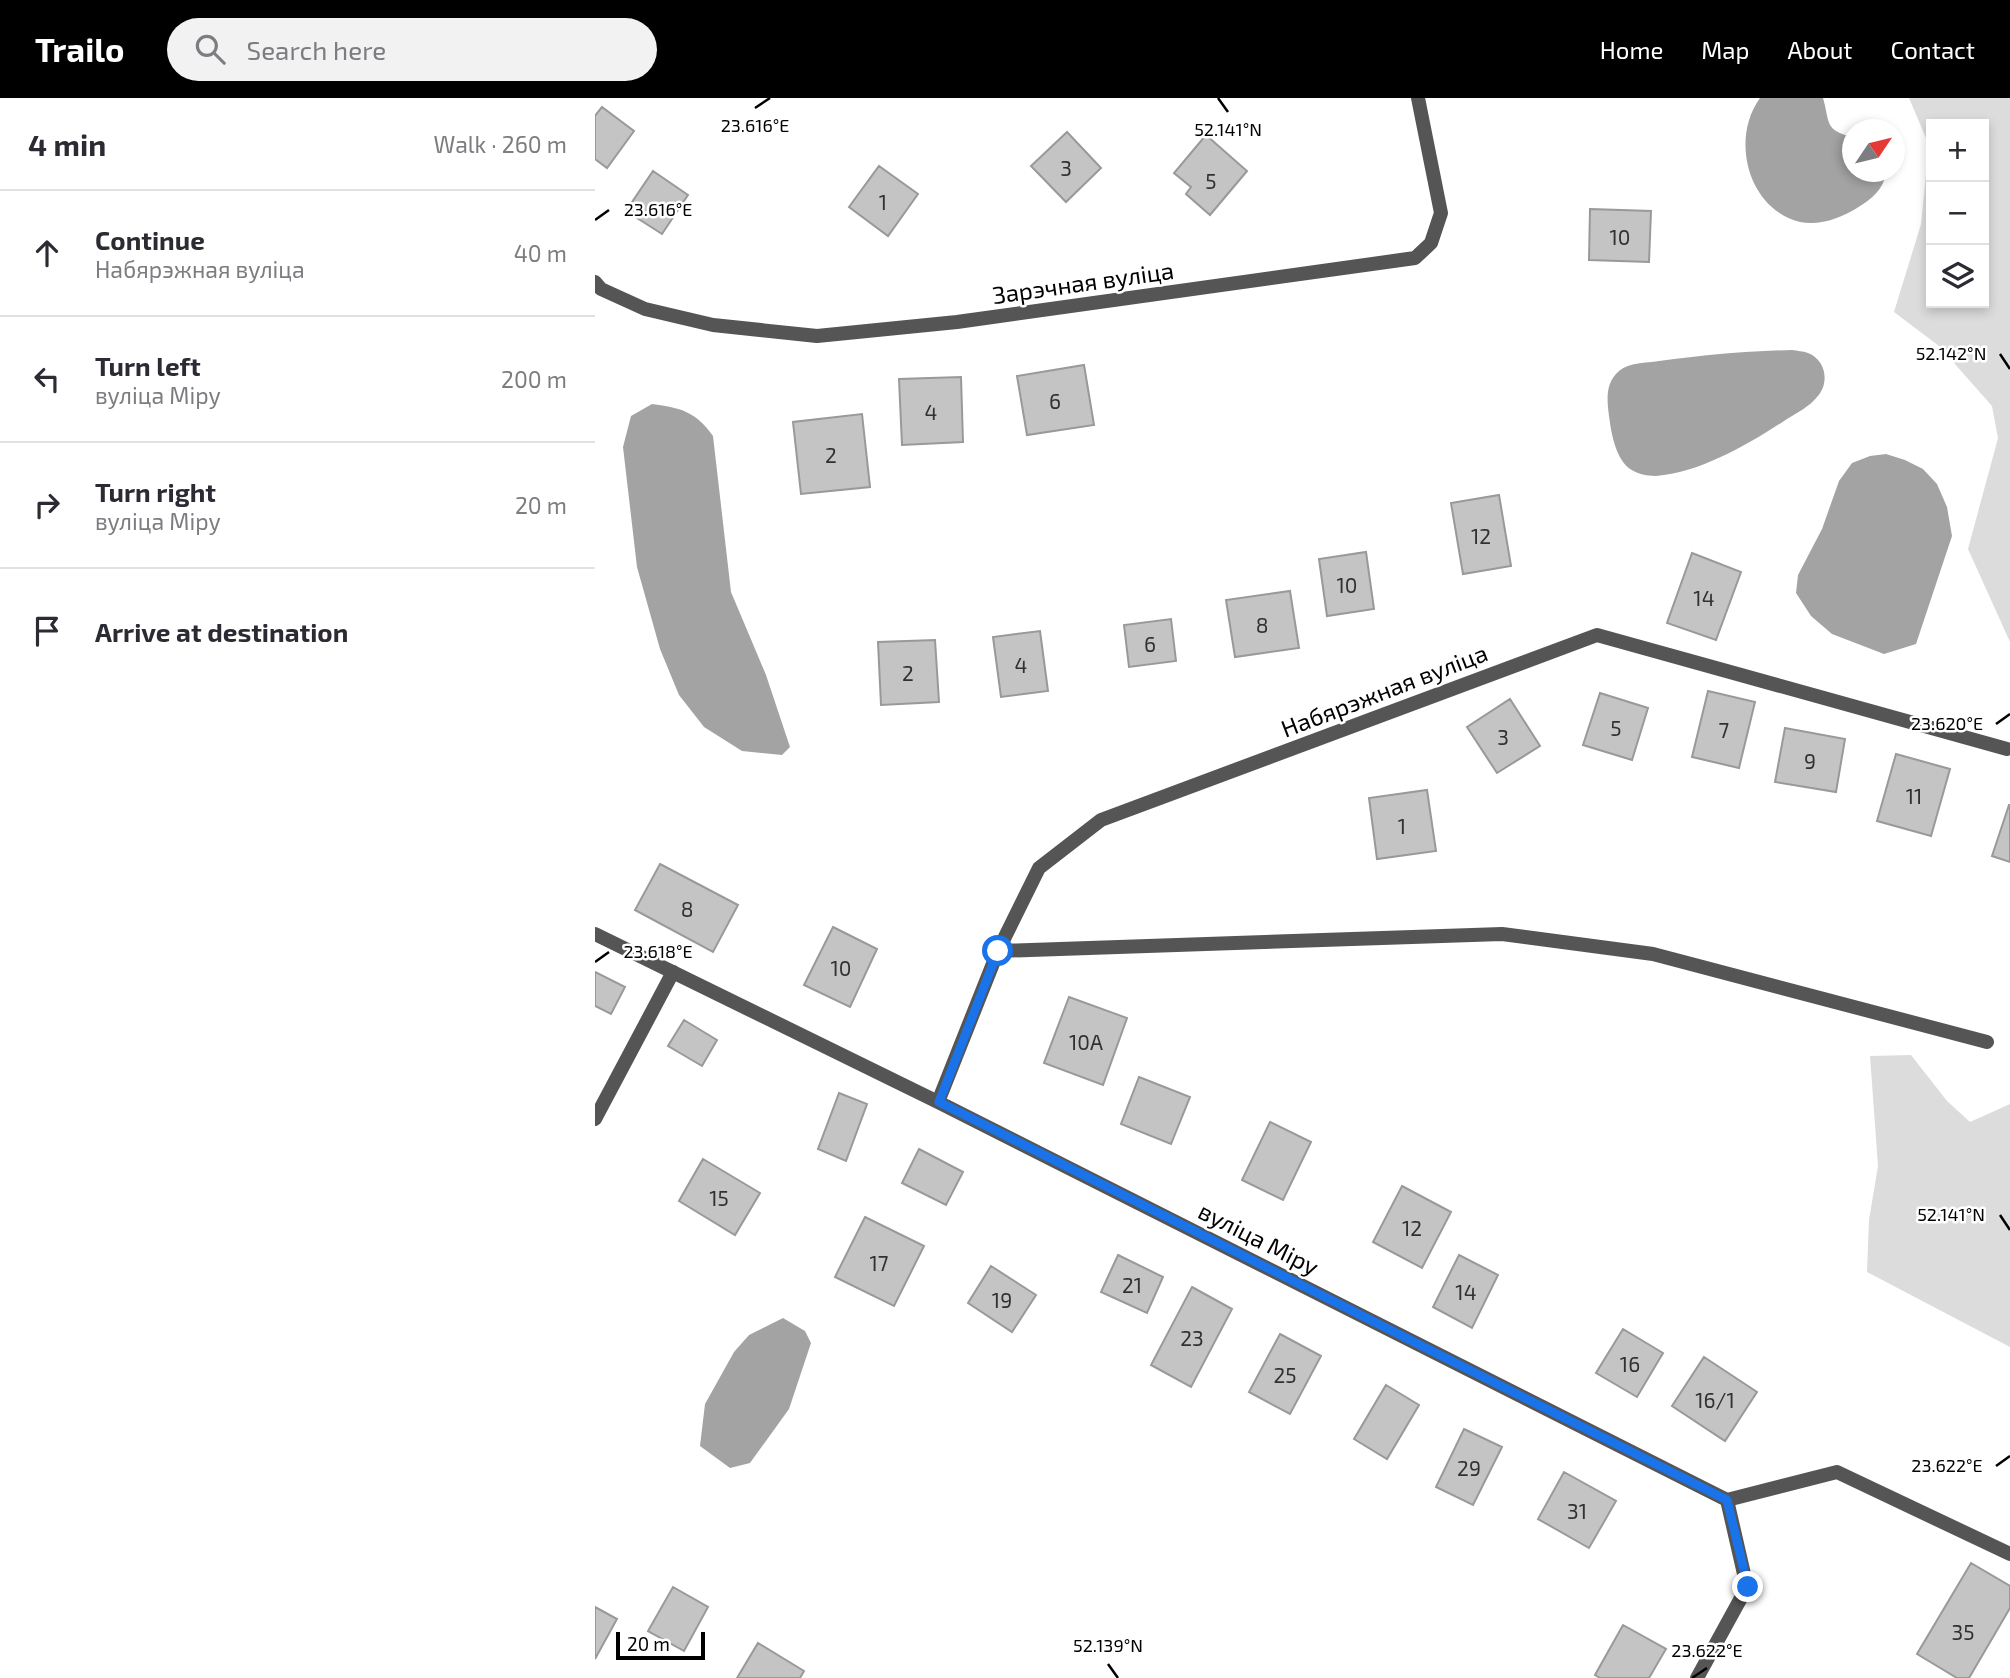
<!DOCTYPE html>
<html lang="en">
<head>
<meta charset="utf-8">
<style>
	:root { --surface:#fff; --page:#f2f2f3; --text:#2b2b33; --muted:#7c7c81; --line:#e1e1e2; --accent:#000 }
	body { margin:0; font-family:"Exo 2",sans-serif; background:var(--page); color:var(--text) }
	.controls { position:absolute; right:21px; top:21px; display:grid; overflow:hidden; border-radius:0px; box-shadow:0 4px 10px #0003 }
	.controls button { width:63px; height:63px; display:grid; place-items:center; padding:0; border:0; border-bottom:2px solid var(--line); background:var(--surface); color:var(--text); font:35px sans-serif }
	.compass { position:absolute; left:1247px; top:21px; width:63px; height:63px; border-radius:50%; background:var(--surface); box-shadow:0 4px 10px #0003; rotate:55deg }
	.scale { position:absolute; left:21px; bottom:18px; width:89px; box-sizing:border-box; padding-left:7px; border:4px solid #000; border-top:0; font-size:19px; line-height:24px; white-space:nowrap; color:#000; -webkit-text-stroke:5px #fff; paint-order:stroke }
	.stop { position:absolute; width:21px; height:21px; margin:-16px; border:5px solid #1a73e8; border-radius:50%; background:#fff }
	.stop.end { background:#1a73e8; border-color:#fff; box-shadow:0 2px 7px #0008 }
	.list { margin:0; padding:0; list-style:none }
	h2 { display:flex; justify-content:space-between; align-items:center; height:91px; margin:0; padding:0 28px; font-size:30px }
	h2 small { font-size:23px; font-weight:400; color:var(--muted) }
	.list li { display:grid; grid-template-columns:46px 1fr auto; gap:21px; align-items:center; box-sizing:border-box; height:126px; padding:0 28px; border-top:2px solid var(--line) }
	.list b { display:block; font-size:26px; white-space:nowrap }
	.list p { margin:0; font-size:23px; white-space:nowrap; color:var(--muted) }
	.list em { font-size:23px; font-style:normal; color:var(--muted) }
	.icon { flex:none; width:38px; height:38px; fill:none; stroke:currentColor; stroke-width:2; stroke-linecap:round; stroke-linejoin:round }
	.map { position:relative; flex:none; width:1415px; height:1580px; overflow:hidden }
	header { display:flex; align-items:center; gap:42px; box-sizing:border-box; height:98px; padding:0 35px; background:var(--accent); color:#fff }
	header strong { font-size:33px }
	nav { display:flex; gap:38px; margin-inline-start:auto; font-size:24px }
	.search { width:490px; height:63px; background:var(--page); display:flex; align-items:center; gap:18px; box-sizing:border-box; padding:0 24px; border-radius:38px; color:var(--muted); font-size:26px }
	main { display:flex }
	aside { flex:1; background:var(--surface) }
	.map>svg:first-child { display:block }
	.green { fill:#dcdcdc; fill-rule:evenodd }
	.water { fill:#a3a3a3 }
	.building { fill:#c4c4c4; stroke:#999; stroke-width:2 }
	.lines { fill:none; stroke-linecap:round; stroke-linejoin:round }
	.lane { stroke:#555; stroke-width:14 }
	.street { stroke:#555; stroke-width:14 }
	.route { stroke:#1a73e8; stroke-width:9 }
	.ticks { fill:none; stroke:#000; stroke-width:2.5 }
	.labels { text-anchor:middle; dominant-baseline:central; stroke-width:5; stroke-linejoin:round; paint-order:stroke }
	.number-label { font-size:21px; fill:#313131 }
	.street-label { font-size:24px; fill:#000; stroke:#fff }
	.ticks-label { font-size:18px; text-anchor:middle; fill:#000; stroke:#fff; stroke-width:5; stroke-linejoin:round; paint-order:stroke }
</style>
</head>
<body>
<header>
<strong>Trailo</strong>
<div class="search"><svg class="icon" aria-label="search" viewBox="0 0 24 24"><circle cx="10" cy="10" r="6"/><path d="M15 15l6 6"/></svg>Search here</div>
<nav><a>Home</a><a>Map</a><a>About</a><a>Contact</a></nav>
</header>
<main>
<aside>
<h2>4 min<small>Walk · 260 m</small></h2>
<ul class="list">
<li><svg class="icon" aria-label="ahead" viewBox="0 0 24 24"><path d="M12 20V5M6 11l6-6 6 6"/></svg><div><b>Continue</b><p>Набярэжная вуліца</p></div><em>40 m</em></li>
<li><svg class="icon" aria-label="left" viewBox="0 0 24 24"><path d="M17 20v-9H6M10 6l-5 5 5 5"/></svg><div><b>Turn left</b><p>вуліца Міру</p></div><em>200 m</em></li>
<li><svg class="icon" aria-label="right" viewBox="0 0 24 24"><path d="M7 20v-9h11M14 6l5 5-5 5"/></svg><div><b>Turn right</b><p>вуліца Міру</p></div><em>20 m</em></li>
<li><svg class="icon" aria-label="arrive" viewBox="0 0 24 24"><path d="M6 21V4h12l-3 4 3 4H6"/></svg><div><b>Arrive at destination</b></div></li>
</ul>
</aside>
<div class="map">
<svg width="1415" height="1580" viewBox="0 0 1415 1580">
	<rect width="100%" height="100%" fill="#fff"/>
	<path class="green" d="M1314,0H1415V544L1373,451L1403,340L1397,308L1344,248L1299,214L1326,126L1334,47ZM1336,26H1389V205H1336Z
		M1316,957L1352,1003L1375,1024L1415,1006V1249L1272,1174L1274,1122L1283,1068L1275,958Z"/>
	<path class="water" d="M1165,0H1228C1235,24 1229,32 1257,39L1258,74H1291C1289,91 1277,101 1262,110C1246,120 1225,128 1205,124C1153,111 1135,41 1165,0Z
		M1197,252C1202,253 1208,253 1213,255C1231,262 1235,285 1222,299C1215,308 1202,315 1192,321C1156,345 1105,375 1061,378C1048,378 1035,374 1028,364C1019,351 1016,333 1014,318C1012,302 1010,285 1024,273C1035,264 1050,265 1064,263C1109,257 1152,253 1197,252Z
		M57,306C86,310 100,313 118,338L136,494L171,577L195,649L187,657L147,653L109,629L84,597L65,551L42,469L28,349L36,318Z
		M1291,356L1310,362L1328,371L1342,386L1352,409L1357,438L1321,546L1289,556L1237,536L1216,518L1201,495L1203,477L1227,431L1244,383L1257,365L1275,358Z
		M188,1220L210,1233L216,1245L194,1311L155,1365L135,1370L105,1348L110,1306L139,1254L154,1237Z"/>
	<path class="building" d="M7,9L39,33L12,70L0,61V18Z
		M472,34L506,70L471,104L436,68Z
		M611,37L652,73L615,117L591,96L596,89L579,75Z
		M284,68L323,96L293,138L254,109Z
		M58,73L93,97L67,136L31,113Z
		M995,111L1056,113L1054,164L994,162Z
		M489,267L499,327L432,337L422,278Z
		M366,279L368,344L307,347L304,281Z
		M267,316L275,389L206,396L198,324Z
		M904,397L916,468L868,476L856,405Z
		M771,454L779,511L732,518L724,461Z
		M1097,455L1146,474L1121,542L1072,525Z
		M695,493L704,550L640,559L631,502Z
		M576,521L581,563L534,569L529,527Z
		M445,533L453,593L406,599L398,539Z
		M340,542L344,604L286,607L283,544Z
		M1113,593L1160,604L1144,670L1097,659Z
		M1005,595L1053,610L1037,662L988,647Z
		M915,601L945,648L902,675L872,629Z
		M1190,630L1250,641L1241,694L1180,684Z
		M1301,656L1355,671L1336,738L1282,723Z
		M832,692L841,753L782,761L774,700Z
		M1414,707H1415V764L1397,758Z
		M65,766L143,807L118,854L40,812Z
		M238,829L282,851L255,909L209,887Z
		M0,874L30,889L16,916L0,908Z
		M474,899L532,920L508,987L449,965Z
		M89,922L122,942L107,968L73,948Z
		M544,979L595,999L576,1046L526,1026Z
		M244,995L272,1006L251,1063L223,1051Z
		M675,1024L716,1044L688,1102L647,1082Z
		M324,1051L368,1074L351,1107L307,1085Z
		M108,1061L165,1095L140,1137L84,1103Z
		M807,1088L856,1114L827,1170L778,1144Z
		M270,1119L329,1148L299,1208L240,1179Z
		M523,1157L568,1179L552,1215L506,1194Z
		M864,1157L903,1177L877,1230L838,1209Z
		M396,1168L441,1197L417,1234L373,1205Z
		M597,1189L637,1211L596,1289L556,1267Z
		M1028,1231L1068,1255L1042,1299L1001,1275Z
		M685,1236L726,1258L695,1316L654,1294Z
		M1109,1259L1162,1294L1130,1343L1077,1308Z
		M791,1287L824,1307L792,1361L759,1341Z
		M869,1331L907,1349L878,1407L841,1389Z
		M969,1374L1021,1403L994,1450L943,1421Z
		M1376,1465L1415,1488V1510L1374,1580H1362L1322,1556Z
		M78,1489L113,1509L89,1553L53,1533Z
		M0,1509L22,1521L0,1561Z
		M1028,1527L1071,1551L1054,1580H1005L1000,1577Z
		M163,1545L209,1573L205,1580H142Z"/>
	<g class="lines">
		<path class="lane" d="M403,853L907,836L1058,856L1392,944
			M0,1021L78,874
			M1132,1402L1242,1374L1415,1456"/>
		<path class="street" d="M0,184L6,191L50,211L118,227L222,238L362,224L820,160L836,145L846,115L823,0
			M0,836L343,1004L1132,1402L1152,1489L1102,1580
			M343,1004L403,853L444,770L506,722L1002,537L1412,651"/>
	</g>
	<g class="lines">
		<path class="route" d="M403,853L344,1004L1132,1402L1153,1489"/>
	</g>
	<path class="ticks" d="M623,0L633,14M160,10L175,0M0,122L14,112M1405,256L1415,271M1401,626L1415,616M0,864L14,854M1405,1117L1415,1132M1401,1368L1415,1358M513,1566L523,1580M1097,1580L1112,1570"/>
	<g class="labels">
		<g class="number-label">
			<text x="471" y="69">3</text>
			<text x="616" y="82">5</text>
			<text x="288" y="103">1</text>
			<text x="1025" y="138">10</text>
			<text x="460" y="302">6</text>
			<text x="336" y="313">4</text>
			<text x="236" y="356">2</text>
			<text x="886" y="437">12</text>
			<text x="752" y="486">10</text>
			<text x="1109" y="499">14</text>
			<text x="667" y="526">8</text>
			<text x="555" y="545">6</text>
			<text x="426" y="566">4</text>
			<text x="313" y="574">2</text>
			<text x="1021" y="629">5</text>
			<text x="1129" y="631">7</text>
			<text x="908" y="638">3</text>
			<text x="1215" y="662">9</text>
			<text x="1319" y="697">11</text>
			<text x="807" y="727">1</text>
			<text x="92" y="810">8</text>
			<text x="246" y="869">10</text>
			<text x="491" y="943">10А</text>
			<text x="124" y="1099">15</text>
			<text x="817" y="1129">12</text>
			<text x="284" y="1164">17</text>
			<text x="537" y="1186">21</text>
			<text x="871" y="1193">14</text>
			<text x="407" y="1201">19</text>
			<text x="597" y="1239">23</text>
			<text x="1035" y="1265">16</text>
			<text x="690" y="1276">25</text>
			<text x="1120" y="1301">16/1</text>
			<text x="874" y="1369">29</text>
			<text x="982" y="1412">31</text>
			<text x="1368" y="1533">35</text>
		</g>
		<g class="street-label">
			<text transform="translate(488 184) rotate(-8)">Зарэчная вуліца</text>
			<text transform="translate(789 592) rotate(-21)">Набярэжная вуліца</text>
			<text transform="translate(664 1140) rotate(27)">вуліца Міру</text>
		</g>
	</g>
	<g class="ticks-label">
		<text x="160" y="34">23.616°E</text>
		<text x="633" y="38">52.141°N</text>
		<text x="63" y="118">23.616°E</text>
		<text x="1356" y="262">52.142°N</text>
		<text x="1352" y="632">23.620°E</text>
		<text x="63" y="860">23.618°E</text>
		<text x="1356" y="1123">52.141°N</text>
		<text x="1352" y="1374">23.622°E</text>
		<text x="513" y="1554">52.139°N</text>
		<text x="1112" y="1559">23.622°E</text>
	</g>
</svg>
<div class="controls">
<button>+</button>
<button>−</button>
<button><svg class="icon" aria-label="layers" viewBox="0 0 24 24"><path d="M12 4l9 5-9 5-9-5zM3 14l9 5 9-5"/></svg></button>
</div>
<svg class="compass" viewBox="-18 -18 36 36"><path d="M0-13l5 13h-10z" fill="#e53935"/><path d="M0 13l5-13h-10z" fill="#7c7c81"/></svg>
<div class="scale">20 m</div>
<div class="stop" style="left:403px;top:853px"></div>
<div class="stop end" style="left:1153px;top:1489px"></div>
</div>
</main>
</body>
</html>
